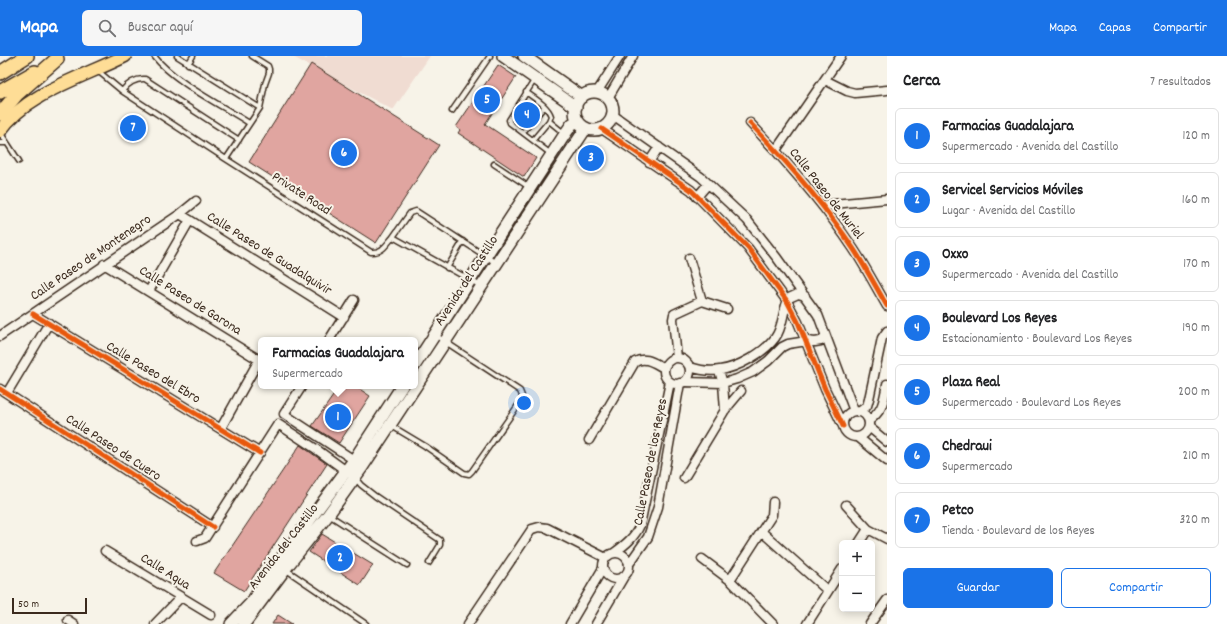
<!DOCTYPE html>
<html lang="es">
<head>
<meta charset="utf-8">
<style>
	:root { --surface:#fff; --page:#f6f6f6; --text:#202124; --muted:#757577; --line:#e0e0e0; --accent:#1a73e8 }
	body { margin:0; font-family:Dekko,sans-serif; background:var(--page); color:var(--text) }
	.controls { position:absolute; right:12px; bottom:12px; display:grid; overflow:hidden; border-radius:6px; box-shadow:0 2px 10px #0003 }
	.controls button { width:36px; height:36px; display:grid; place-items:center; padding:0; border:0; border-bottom:1px solid var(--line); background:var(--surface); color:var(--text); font:20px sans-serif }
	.scale { position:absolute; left:12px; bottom:10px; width:75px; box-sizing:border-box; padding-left:4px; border:2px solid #3b2a1e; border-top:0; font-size:11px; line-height:14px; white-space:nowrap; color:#3b2a1e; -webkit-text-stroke:3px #f7f3e8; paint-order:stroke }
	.you { position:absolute; left:524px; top:347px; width:14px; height:14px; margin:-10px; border:3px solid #fff; border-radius:50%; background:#1a73e8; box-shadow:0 0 0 6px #1a73e833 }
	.badge { display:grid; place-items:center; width:26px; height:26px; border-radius:50%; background:var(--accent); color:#fff; font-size:13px; font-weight:700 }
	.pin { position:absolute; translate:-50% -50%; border:2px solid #fff; box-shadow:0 1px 4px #0006 }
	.popup { position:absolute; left:258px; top:281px; width:160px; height:52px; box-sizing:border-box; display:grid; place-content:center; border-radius:6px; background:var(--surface); filter:drop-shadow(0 1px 3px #0005); font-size:13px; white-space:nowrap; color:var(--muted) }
	.popup b { font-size:15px; color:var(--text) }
	.popup::after { content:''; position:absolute; left:50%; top:100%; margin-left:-8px; border:8px solid transparent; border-top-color:var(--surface) }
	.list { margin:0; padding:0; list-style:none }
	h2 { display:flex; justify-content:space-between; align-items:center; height:52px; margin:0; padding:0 16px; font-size:17px }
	h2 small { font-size:13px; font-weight:400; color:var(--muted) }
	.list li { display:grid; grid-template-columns:26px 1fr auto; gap:12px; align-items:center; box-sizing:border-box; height:56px; margin:0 8px 8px; padding:0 8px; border:1px solid var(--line); border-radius:6px }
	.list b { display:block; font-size:15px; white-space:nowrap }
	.list p { margin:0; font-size:13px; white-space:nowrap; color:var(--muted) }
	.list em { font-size:13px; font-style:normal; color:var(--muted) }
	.actions { display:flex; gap:8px; padding:12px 16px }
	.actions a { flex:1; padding:9px 0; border:1px solid var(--accent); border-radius:6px; text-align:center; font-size:14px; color:var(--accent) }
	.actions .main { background:var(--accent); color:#fff }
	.icon { flex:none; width:22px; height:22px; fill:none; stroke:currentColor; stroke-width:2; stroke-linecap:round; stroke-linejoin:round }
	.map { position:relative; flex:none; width:887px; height:568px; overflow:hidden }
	header { display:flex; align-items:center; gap:24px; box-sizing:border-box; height:56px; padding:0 20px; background:var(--accent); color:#fff }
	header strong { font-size:19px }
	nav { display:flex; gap:22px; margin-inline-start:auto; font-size:14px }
	.search { width:280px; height:36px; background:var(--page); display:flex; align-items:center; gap:10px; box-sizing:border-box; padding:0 14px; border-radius:6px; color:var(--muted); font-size:15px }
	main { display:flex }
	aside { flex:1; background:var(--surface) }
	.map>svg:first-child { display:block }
	.built { fill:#f0dcd2 }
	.building { fill:#e0a5a0; stroke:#3b2a1e }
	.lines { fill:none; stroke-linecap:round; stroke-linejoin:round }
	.service-casing { stroke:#3b2a1e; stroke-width:7 }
	.minor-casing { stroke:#3b2a1e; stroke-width:11 }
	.secondary-casing { stroke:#3b2a1e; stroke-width:14 }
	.primary-casing { stroke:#3b2a1e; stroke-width:15 }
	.trunk-casing { stroke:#3b2a1e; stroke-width:16 }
	.service { stroke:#f7f3e8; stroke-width:4 }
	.minor { stroke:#f7f3e8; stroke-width:8 }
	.secondary { stroke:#f7f3e8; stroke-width:11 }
	.primary { stroke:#fedd96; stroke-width:12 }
	.trunk { stroke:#fedd96; stroke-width:13 }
	.cycleway-casing { stroke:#f7f3e8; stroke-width:8 }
	.cycleway { stroke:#e8590c; stroke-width:5 }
	.labels { text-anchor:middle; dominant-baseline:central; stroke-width:4; stroke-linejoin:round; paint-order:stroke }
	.street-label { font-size:14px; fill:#3b2a1e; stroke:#f7f3e8 }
</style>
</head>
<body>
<header>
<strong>Mapa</strong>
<div class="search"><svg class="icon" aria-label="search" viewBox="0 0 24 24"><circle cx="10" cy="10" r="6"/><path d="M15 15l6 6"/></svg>Buscar aquí</div>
<nav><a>Mapa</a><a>Capas</a><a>Compartir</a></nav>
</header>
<main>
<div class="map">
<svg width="887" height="568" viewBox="0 0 887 568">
	<rect width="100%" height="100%" fill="#f7f3e8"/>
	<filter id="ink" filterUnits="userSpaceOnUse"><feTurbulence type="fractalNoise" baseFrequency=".025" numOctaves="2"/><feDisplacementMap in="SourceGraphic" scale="8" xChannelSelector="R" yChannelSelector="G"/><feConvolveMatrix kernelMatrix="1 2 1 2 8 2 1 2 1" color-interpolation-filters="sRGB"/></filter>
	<g filter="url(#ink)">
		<path class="built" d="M291,0H430L393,54Z"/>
		<path class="building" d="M311,8L439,89L376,187L249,106Z
			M498,9L516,21L485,68L536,102L524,121L458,77L460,74L456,71Z
			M340,330H355L370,340L339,387L312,370Z
			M300,389L327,408L244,535L214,517Z
			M322,478L373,509L360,529L309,496Z
			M278,559L292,568H272Z"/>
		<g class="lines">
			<g class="service-casing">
				<path id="service" d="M154,0C174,26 221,49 249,67
					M177,0L260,52
					M252,0L268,10L269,13V17L265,28L260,52L226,103L371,196C382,197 386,189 393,181L481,230
					M188,8L193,0
					M98,15L122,35L226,103
					M535,23L509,64L510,67L551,98
					M122,35C127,28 136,22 145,23L239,84
					M526,36C534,42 548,50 551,60L549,65L533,84
					M452,55L490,0
					M549,65L565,78
					M0,76L19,105
					M523,76L544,51
					M0,87H7
					M494,108L529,131
					M393,181L410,157L416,155L496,207
					M447,212L463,185
					M390,369L425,390L464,417L469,418L472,415L521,345L522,340L520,335L435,279
					M355,422L361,429L375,440L440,484V489L429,507
					M329,459L407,509
					M285,513L366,568"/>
			</g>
			<g class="minor-casing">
				<path id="minor" d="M825,24L847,35L855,37L887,34
					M597,36L620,0
					M608,42L633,0
					M613,59L701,121L747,164L777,202L818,259L854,355
					M750,67C787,106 823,147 853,192C865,210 876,231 887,250
					M602,73L691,134L748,192L787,245L798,266L825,333L843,370
					M776,94L841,0
					M649,106L659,91
					M697,141L708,128
					M822,149L887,143
					M180,158L344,261
					M689,202L702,245
					M104,208L261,305
					M149,235L190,164
					M33,258L260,397
					M0,280L180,158L196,145
					M329,284L354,244
					M664 315a13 13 0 1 1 26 0a13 13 0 1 1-26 0Z
					M677,302L673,263L674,258L702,245L727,253
					M690,311C699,314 710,316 720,314C737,312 764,297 775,282C784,270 782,254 789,242L798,238L805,240
					M719,315L723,327L725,354
					M685,326L723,327L737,323L753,316L768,305L782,291L788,288L807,285L815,286L821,285L825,280
					M302,330L284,358L357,406
					M0,333L213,471
					M7,337L49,267
					M843 368a13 13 0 1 1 26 0a13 13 0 1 1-26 0Z
					M859,356L867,350L869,343L882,282L887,275
					M869,365C884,353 883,346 887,328
					M869,371L887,386
					M221,372L259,304
					M858,381L887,405
					M589,384L635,306C645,300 654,307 664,312
					M684,422L725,354L741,335
					M846,449L868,473L887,483
					M762,476L828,535
					M197,485L205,482L278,368L316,393L349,417
					M859,487L868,473
					M105,495L211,559
					M603 510a13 13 0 1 1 26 0a13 13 0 1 1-26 0Z
					M614,497C625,489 635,481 640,469L670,326
					M702,503L730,524L773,568
					M629,508L648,481L658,451L680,327
					M730,524L772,459L773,446
					M68,564L74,568
					M155,568L181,541
					M468,568L532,473L539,471L547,472L606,502
					M570,568L603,512
					M596,568L623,522
					M807,568L842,513
					M870,568L887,544"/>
			</g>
			<g class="secondary-casing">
				<path id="secondary" d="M503,0L576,51
					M524,0L582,41
					M575 55a19 19 0 1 1 38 0a19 19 0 1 1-38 0Z
					M415,309L565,78L572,68L578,65
					M231,568L251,547L278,507L354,404L402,330
					M244,568L285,513L328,459L363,410L586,72"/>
			</g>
			<g class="primary-casing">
				<path id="primary" d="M0,75C27,36 84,21 125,0"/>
			</g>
			<g class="trunk-casing">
				<path id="trunk" d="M0,17L27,0
					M0,36L35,16
					M0,58L17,38L57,3"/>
			</g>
			<use href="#service" class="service"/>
			<use href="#minor" class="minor"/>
			<use href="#secondary" class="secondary"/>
			<use href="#primary" class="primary"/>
			<use href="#trunk" class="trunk"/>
			<g class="cycleway-casing">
				<path id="cycleway" d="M750,67C787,106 823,147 853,192C865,210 876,231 887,250
					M602,73L691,134L748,192L787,245L798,266L825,333L843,370
					M33,258L260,397
					M0,333L213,471"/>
			</g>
			<use href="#cycleway" class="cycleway"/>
		</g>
	</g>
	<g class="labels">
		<g class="street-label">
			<text transform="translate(301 138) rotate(33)">Private Road</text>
			<text transform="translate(826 138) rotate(52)">Calle Paseo de Muriel</text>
			<text transform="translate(269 198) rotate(32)">Calle Paseo de Guadalquivir</text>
			<text transform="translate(91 202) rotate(-34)">Calle Paseo de Montenegro</text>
			<text transform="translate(467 225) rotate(-57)">Avenida del Castillo</text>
			<text transform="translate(190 245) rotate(32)">Calle Paseo de Garona</text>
			<text transform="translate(153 317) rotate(31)">Calle Paseo del Ebro</text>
			<text transform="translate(113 392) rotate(33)">Calle Paseo de Cuero</text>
			<text transform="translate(651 406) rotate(-79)">Calle Paseo de los Reyes</text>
			<text transform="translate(284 491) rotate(-52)">Avenida del Castillo</text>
			<text transform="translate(165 516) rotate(32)">Calle Aqua</text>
		</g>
	</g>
</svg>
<div class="controls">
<button>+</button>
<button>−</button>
</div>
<div class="scale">50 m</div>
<div class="you"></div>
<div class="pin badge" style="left:338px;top:361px">1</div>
<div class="popup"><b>Farmacias Guadalajara</b>Supermercado</div>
<div class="pin badge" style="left:340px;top:502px">2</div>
<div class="pin badge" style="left:591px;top:102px">3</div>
<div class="pin badge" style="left:527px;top:59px">4</div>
<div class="pin badge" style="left:487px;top:44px">5</div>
<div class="pin badge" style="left:344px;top:97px">6</div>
<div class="pin badge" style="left:133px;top:72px">7</div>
</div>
<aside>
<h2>Cerca<small>7 resultados</small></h2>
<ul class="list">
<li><span class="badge">1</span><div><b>Farmacias Guadalajara</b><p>Supermercado · Avenida del Castillo</p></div><em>120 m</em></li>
<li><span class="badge">2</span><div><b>Servicel Servicios Móviles</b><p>Lugar · Avenida del Castillo</p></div><em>160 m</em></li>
<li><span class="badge">3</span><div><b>Oxxo</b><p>Supermercado · Avenida del Castillo</p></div><em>170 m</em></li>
<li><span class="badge">4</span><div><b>Boulevard Los Reyes</b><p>Estacionamiento · Boulevard Los Reyes</p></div><em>190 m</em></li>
<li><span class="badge">5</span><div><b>Plaza Real</b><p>Supermercado · Boulevard Los Reyes</p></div><em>200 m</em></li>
<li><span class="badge">6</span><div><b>Chedraui</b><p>Supermercado</p></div><em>210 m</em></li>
<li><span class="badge">7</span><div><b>Petco</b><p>Tienda · Boulevard de los Reyes</p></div><em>320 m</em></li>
</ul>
<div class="actions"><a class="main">Guardar</a><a>Compartir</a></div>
</aside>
</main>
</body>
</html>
